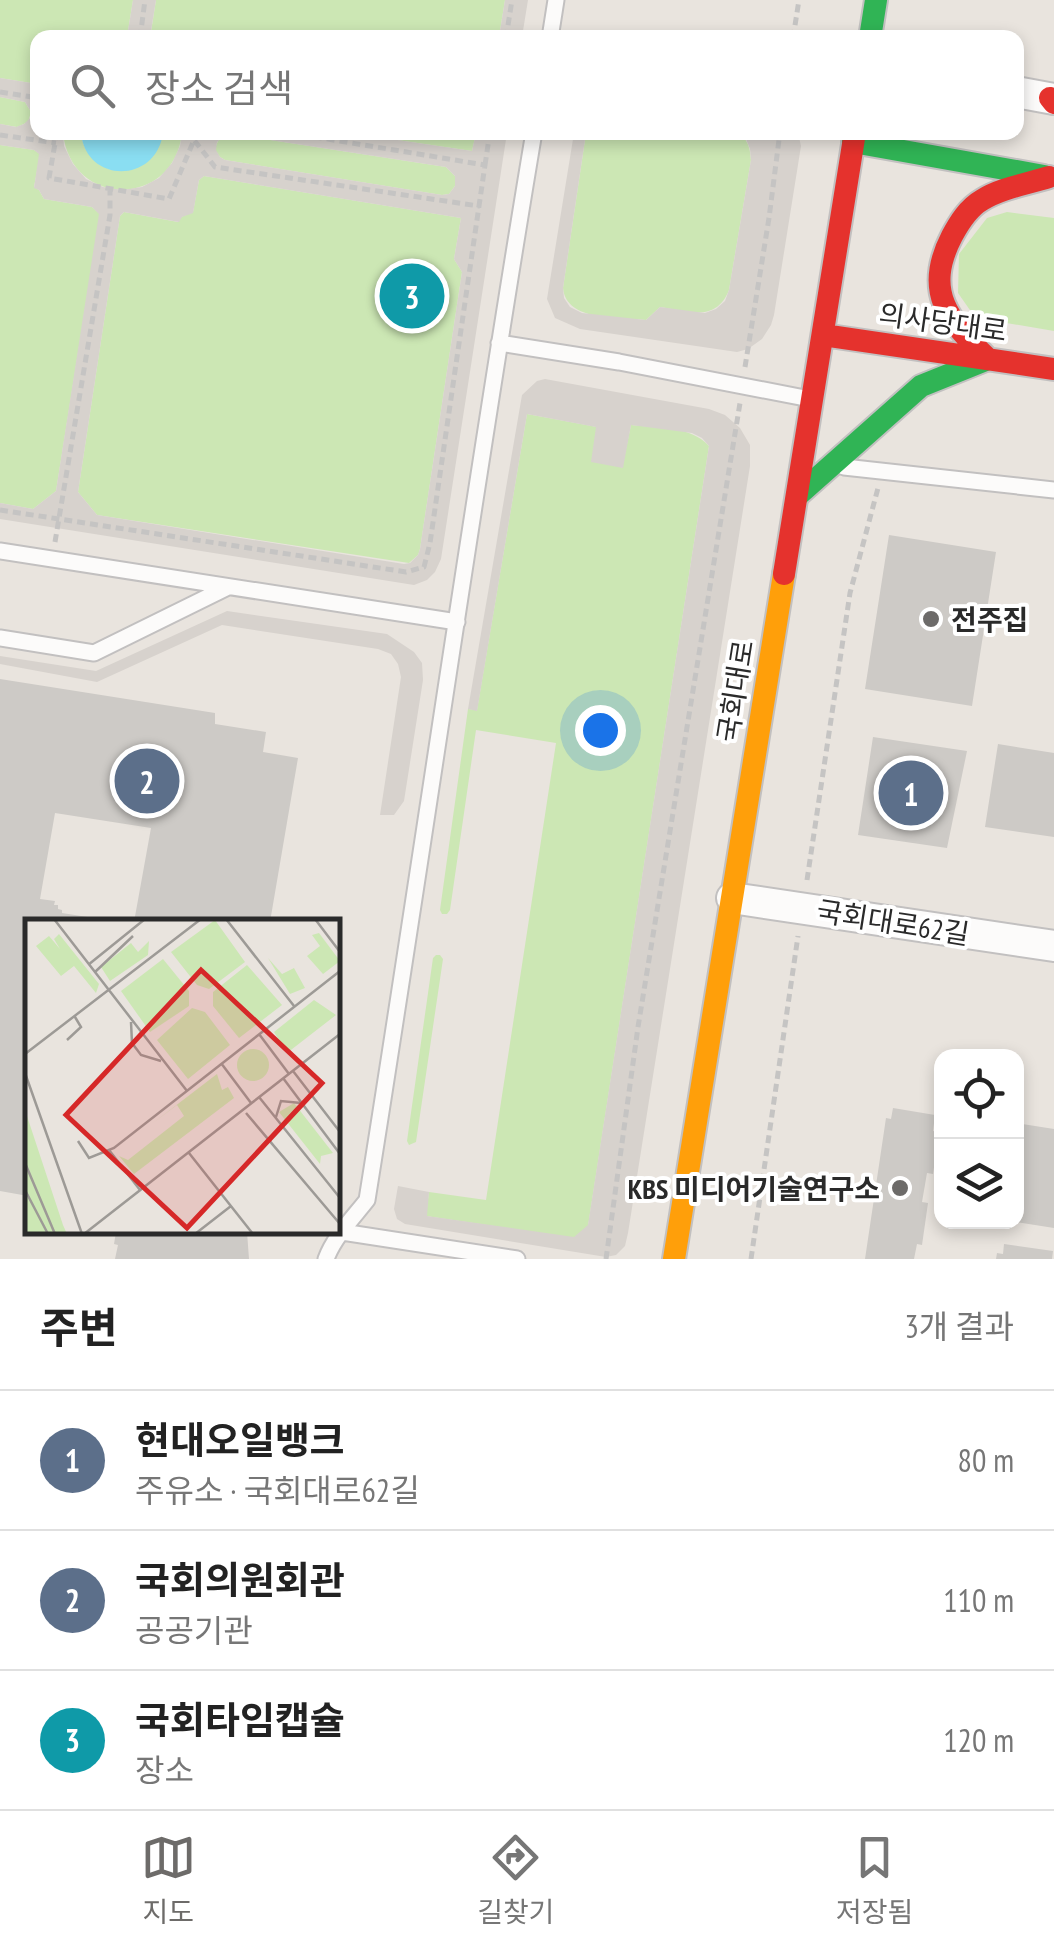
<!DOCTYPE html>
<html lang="ko">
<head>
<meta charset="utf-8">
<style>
	:root { --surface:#fff; --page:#f6f6f6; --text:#222; --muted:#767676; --line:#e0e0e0; --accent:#6d6b69 }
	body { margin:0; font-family:"PT Sans Narrow","Noto Sans KR",sans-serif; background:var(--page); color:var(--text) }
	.controls { position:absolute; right:30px; bottom:30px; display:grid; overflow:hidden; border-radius:20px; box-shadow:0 5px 15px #0003 }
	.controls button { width:90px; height:90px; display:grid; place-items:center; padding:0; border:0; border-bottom:2px solid var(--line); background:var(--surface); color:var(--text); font:50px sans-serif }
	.you { position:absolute; left:600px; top:730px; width:35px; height:35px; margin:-25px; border:8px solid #fff; border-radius:50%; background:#1a73e8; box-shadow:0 0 0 15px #1a73e833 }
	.badge { display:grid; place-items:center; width:65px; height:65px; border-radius:50%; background:var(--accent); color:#fff; font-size:32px; font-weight:700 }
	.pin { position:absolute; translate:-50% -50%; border:5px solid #fff; box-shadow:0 2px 10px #0006 }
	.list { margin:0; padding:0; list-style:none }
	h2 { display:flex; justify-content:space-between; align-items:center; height:130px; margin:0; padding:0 40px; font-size:42px }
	h2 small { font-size:32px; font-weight:400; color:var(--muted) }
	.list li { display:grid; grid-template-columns:65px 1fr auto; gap:30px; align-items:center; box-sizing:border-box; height:140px; padding:0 40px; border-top:2px solid var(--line) }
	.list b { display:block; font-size:38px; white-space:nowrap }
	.list p { margin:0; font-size:32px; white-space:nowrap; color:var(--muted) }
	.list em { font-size:32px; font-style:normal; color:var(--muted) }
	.icon { flex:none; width:55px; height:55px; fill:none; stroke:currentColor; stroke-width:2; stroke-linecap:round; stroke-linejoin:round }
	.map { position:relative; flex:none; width:1054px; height:1259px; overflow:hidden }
	.search { position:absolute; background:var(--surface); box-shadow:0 5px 15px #0003; left:30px; right:30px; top:30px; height:110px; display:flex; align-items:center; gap:25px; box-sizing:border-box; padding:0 35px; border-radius:20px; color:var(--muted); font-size:38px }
	.sheet { height:550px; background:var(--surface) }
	nav { display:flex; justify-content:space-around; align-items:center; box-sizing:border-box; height:140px; border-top:2px solid var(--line); background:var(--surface); font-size:28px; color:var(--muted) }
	nav a { display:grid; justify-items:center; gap:5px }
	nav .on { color:var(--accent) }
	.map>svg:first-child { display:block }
	.green { fill:#cce7b4 }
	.plaza { fill:#d7d2cd; fill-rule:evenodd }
	.water { fill:#8adef2 }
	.building { fill:#cdcac6 }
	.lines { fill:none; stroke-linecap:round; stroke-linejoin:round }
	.lane-casing { stroke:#c2c0c0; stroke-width:19 }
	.street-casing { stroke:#c2c0c0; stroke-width:34 }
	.fast-casing { stroke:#c2c0c0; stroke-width:26 }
	.slow-casing { stroke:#c2c0c0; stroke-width:26 }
	.jam-casing { stroke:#c2c0c0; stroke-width:26 }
	.path { stroke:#c5c4c3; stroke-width:5; stroke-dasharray:8 5; stroke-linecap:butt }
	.lane { stroke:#fcfbfa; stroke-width:15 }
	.street { stroke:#fcfbfa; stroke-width:30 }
	.fast { stroke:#30b455; stroke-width:22 }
	.slow { stroke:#ff9f0a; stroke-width:22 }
	.jam { stroke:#e5322d; stroke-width:22 }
	.poi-dot { fill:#6d6b69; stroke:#fff; stroke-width:4 }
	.labels { text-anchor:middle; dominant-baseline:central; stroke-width:8; stroke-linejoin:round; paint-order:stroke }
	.street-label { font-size:28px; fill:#2a2a2a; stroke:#fff }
	.poi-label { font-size:28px; font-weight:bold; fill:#2a2a2a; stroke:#fff; text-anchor:start }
	.inset-road { fill:none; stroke:#9d9a96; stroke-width:2.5 }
	.view { fill:#d62828; fill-opacity:0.15; stroke:#d62828; stroke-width:5 }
	.inset-edge { fill:none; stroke:#2a2a2a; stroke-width:5 }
</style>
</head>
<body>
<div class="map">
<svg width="1054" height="1259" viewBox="0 0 1054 1259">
	<rect width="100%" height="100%" fill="#e9e4de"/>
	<path class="green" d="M0,0H133L127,37L38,38L37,84L0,78Z
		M156,0H505L499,37L150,38Z
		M0,97L25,102L31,112L28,122L17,127L0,124Z
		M732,132C747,135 750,146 751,160L729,290C716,323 688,311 660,307L646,320C620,317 566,322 563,288L586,133Z
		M63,133H81C83,152 94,162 111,170L163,138V133H182C174,208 71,209 63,133Z
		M350,133H476L472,151Z
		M231,134L446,167L455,176V186L449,194L442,195L225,160L220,157L215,150C217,140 221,135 231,134Z
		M0,145L34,150L40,154L34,187L39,190L44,199L92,207L100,214L56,491L33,509L0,503Z
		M204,176L461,218L454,259L462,272L420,549L418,555L409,563L97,515L78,492L120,216L124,212L178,222L181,217L193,212L199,180Z
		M1007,212L1054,218V331L983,319L972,313L958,293L959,254L987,218Z
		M527,414L597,427L622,468L631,425C656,428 692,426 709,446L588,1226L574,1238L426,1216L429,1192L486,1200L556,743L476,730L450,910L447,914H442L440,910L468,709L477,710Z
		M436,955H440L443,959L416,1142L409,1145L407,1141L433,958Z"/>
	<path class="plaza" d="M133,0H156L150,37H127Z
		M505,0H528L522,37H499Z
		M0,78L37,84L38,132L63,133L64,146L73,164L86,179L103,187L122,190L142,187L159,178L172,163L180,146L182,133H350L472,151L476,133H507L441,559L435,572L427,580L414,585L0,519V503L33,509L56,491L99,214L92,207L44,199L39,190L34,188L39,154L34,150L0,145V124L16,127L24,124L31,117V112L25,102L0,97ZM231,134L446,167L455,176V186L449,194L442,195L225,160L220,157L216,150L217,142L225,135ZM204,176L461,218L454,259L462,272L420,549L418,555L410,563L404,564L97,515L78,492L120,216L124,212L179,222L182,217L193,213L199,180Z
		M574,133H586L563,288L564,298L570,307L582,313L646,320L660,307L705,313L716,309L725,301L729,290L751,160L750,149L746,139L732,133H798L801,146L774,315L771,325L762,339L748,349L737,352L580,329L555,318L547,299Z
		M545,379L709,409L725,415L740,428L750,445V466L628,1233L625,1246L616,1255L606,1257L405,1224L397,1219L394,1209L398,1186L429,1192L427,1216L574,1237L588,1225L709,446L702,438L692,433L631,425L623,468L591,462L596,427L527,414L477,711L468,709L522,395L537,381Z
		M227,611L387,634L414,652L422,663L423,680L404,801L394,815H380L401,677L398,664L391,654L378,649L222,625L97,682L0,664V656L96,671Z"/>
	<path class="water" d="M81,133H163C156,184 86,184 81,133Z"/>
	<path class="building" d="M889,535L996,552L972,706L865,689Z
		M0,679L215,713V724L266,732L263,752L298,758L270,922H134L151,828L55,813L40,899L55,901L54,905H58V909L62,910V913L100,919L99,922H28V1196L0,1191Z
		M873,737L967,751L947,848L858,835Z
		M998,744L1054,753V837L985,827Z
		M893,1108L935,1115L933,1131L939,1132L933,1174L927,1173L922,1202L928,1203L922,1245L917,1244L914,1259H865L886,1118L891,1119Z
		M1016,1123L1054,1129V1228L1016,1222Z
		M116,1232H247L249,1259H115L118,1245L114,1244Z
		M1004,1244L1053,1251L1052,1259H996L997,1253L1003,1254Z"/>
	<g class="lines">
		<g class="lane-casing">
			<path id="lane" d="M550,38L556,0
				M499,343L619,362L805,398
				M844,467L1054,490
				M0,551L457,622
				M0,638L94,653L228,587
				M342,1232L517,1259
				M326,1259C334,1237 353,1218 367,1200C424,845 474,488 534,132"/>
		</g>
		<g class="street-casing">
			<path id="street" d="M1016,92L1054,99
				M732,898L1054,946"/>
		</g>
		<g class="fast-casing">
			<path id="fast" d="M870,38L876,0
				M853,142L1044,176
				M797,496L921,386L988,359"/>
		</g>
		<g class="slow-casing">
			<path id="slow" d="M674,1259L784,574"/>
		</g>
		<g class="jam-casing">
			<path id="jam" d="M1050,98L1054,103
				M823,335L1054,369
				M988,359C948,320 923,292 952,236C959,223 968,208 982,200C1001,188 1027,184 1049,177
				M784,574L855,132"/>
		</g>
		<path class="path" d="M140,38L145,0
			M506,38L512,0
			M793,38L799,0
			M0,92L38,98
			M57,132L49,178L169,199L194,140V132
			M203,132L194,140L215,167L479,206L485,165L285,132
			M0,135L56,143
			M485,165L490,132
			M745,367L769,218L780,132
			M0,510L406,572L424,567L430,543L479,206
			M55,542L110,215V189
			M807,880L850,593L878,488
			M606,1259L638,1027L740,403
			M751,1259L798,936"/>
		<use href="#lane" class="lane"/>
		<use href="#street" class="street"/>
		<use href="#fast" class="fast"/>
		<use href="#slow" class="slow"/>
		<use href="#jam" class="jam"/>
	</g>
	<g class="poi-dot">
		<circle cx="931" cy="619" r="10"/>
		<circle cx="900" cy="1188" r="10"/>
	</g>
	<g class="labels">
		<g class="street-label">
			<text transform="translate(943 322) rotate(8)">의사당대로</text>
			<text transform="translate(735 691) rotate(-81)">국회대로</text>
			<text transform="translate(893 922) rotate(9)">국회대로62길</text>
		</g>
		<g class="poi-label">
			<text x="951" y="619">전주집</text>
			<text x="880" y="1188" text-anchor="end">KBS 미디어기술연구소</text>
		</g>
	</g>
	<g transform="translate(25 919)">
		<rect width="315" height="315" fill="#e9e4de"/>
		<path d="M190,1L220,43L184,70L172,66L146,33ZM294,14L315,42L298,55L282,37L295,27L287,16ZM34,15L74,65L71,74L49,47L36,57L11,27L24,17L35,30L29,20ZM124,22L123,36L85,62L76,48L106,24L113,33ZM243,39L257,55L269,49L280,69L265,75ZM138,40L164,72V87L125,113L96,72ZM222,46L257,86L214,119L188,87V73ZM289,81L311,96L262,134L249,113ZM167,89L180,93L205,126L163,160L132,121ZM212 146a16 16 0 1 1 32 0a16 16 0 1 1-32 0ZM192,155L197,171L203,168L209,179L109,255L94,237L103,241L159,197L152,186L128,204ZM269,184L308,234L296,237L295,245L254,193ZM0,191L38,306L42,315H0Z" fill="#cce7b4"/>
		<path class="inset-road" d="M29,0L162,172M201,0L269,87M290,0L315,33M63,46L120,0M70,53L108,17M106,103L107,124L116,136L136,142M234,115L264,155M42,121L56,108L50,98M0,135L176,0M196,144L226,184M268,152L315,213M0,154L57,315M258,159L315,235M234,178L315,279M221,194L315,305M251,198L256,182L276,184M53,222L64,239L89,229L315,52M84,231L115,271M164,234L228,315M0,244L30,315M0,271L23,315M59,315L315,115M170,315L206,287"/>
		<path class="view" d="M176,51L297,164L162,309L41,196Z"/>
		<rect width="315" height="315" class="inset-edge"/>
	</g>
</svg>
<div class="controls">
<button><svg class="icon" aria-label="locate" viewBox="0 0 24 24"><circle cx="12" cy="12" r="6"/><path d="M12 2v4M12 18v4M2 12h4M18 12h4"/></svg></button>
<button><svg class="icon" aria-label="layers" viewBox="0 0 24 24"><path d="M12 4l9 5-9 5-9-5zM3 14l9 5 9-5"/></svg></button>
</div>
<div class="you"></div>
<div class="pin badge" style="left:911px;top:793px;background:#5c6f8a">1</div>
<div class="pin badge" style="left:147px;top:781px;background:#5c6f8a">2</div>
<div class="pin badge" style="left:412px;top:296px;background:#0f9aa8">3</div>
<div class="search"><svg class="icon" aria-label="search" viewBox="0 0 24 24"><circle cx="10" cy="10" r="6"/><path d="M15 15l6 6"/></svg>장소 검색</div>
</div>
<section class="sheet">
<h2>주변<small>3개 결과</small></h2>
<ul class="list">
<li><span class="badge" style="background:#5c6f8a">1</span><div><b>현대오일뱅크</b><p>주유소 · 국회대로62길</p></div><em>80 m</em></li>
<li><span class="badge" style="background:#5c6f8a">2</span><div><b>국회의원회관</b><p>공공기관</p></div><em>110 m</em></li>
<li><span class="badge" style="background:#0f9aa8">3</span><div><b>국회타임캡슐</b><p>장소</p></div><em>120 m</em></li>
</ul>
</section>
<nav>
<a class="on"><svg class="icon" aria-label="map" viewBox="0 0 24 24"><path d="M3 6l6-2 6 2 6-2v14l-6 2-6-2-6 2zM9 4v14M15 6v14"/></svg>지도</a>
<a><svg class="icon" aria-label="directions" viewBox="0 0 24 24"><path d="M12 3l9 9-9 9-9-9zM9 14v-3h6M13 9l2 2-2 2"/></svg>길찾기</a>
<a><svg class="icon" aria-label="saved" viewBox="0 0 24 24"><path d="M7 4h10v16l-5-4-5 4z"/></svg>저장됨</a>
</nav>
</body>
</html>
